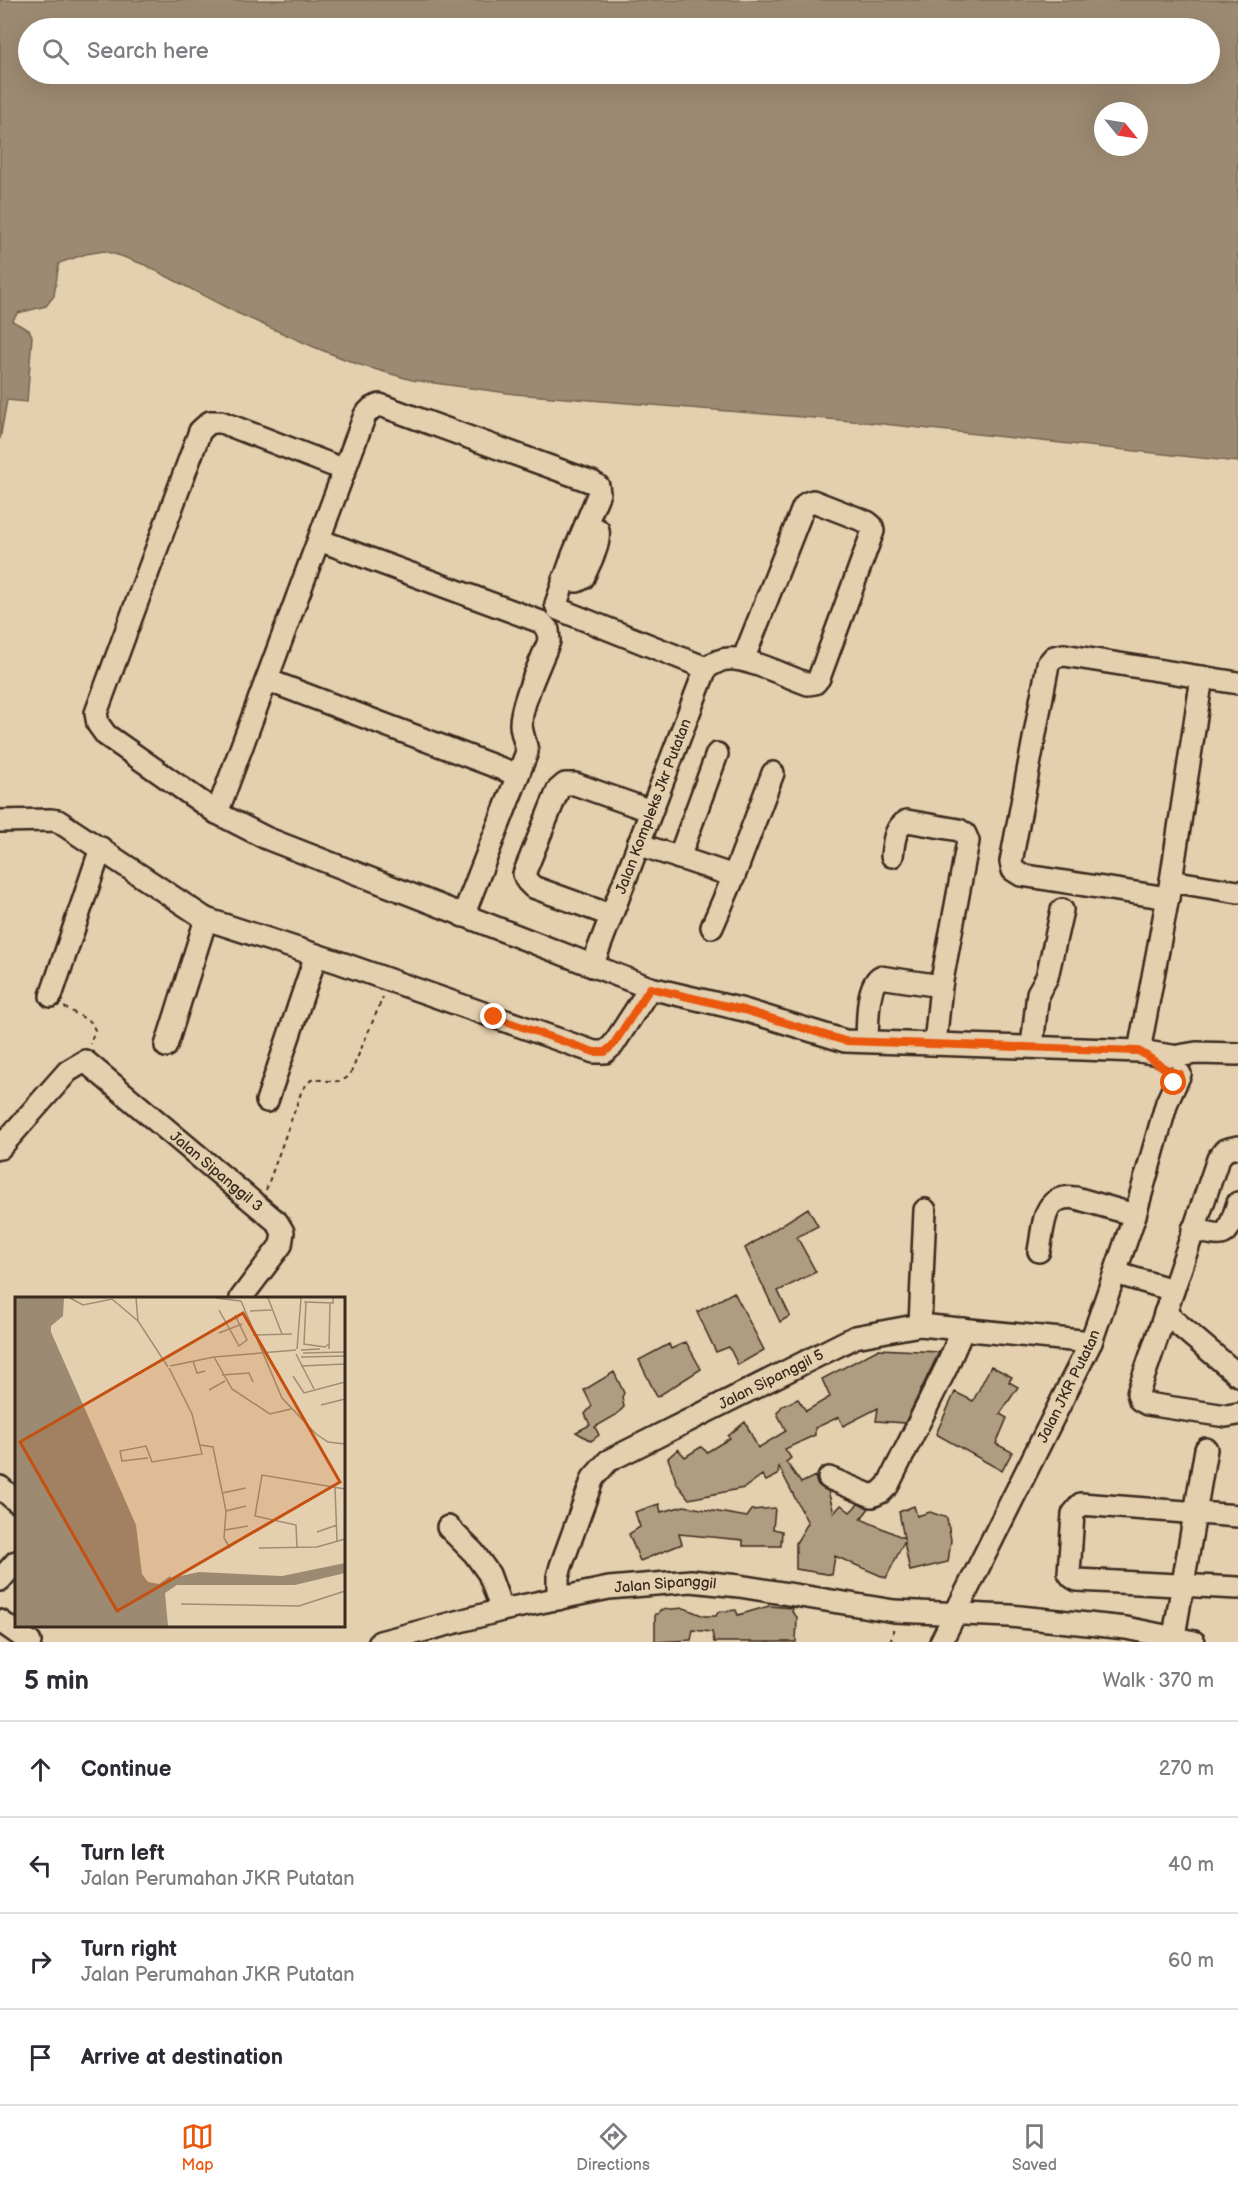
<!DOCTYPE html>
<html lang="en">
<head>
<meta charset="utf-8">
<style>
	:root { --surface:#fff; --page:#f7f7f7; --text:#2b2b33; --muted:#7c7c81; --line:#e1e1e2; --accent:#ea580c }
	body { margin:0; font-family:"Balsamiq Sans",sans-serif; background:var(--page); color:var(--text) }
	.compass { position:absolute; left:1094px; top:102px; width:54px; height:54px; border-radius:50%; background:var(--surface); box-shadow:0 6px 24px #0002; rotate:120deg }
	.stop { position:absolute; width:18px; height:18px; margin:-14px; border:4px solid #ea580c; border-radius:50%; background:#fff }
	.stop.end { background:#ea580c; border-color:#fff; box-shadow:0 2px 6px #0008 }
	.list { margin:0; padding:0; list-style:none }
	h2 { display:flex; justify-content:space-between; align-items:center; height:78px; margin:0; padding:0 24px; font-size:26px }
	h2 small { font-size:20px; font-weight:400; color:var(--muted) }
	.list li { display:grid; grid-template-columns:39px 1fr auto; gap:18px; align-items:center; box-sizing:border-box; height:96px; padding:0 24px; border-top:2px solid var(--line) }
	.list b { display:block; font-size:22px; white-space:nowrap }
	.list p { margin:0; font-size:20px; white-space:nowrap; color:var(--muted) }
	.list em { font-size:20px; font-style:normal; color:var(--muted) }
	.icon { flex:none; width:33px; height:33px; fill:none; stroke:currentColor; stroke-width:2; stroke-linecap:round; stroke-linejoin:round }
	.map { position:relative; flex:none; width:1238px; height:1642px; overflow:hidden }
	.search { position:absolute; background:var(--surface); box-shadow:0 6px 24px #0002; left:18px; right:18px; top:18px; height:66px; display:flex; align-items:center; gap:15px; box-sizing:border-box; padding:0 21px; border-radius:33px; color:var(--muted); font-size:22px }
	.sheet { height:462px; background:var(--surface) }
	nav { display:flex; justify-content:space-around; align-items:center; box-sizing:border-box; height:84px; border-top:2px solid var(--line); background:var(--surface); font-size:16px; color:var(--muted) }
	nav a { display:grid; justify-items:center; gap:3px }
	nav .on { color:var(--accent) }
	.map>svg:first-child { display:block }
	.water { fill:#9d8a72; stroke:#766450; stroke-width:1.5; fill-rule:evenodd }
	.building { fill:#b09c81; stroke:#3b2a1e; stroke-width:1.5 }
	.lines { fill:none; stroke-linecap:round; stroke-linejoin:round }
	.minor-casing { stroke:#3b2a1e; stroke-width:26 }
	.path { stroke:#3b2a1e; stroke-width:2; stroke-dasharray:4.5 4.5; stroke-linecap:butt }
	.minor { stroke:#e4cfae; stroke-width:21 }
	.route { stroke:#ea580c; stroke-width:8 }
	.labels { text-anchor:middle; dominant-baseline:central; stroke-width:4.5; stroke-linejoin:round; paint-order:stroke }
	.street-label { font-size:15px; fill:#3b2a1e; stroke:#e4cfae }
	.inset-road { fill:none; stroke:#a08d74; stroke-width:1.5 }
	.view { fill:#c55010; fill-opacity:0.15; stroke:#c55010; stroke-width:3 }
	.inset-edge { fill:none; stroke:#3b2a1e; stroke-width:3 }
</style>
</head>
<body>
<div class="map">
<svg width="1238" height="1642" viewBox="0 0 1238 1642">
	<rect width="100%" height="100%" fill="#e4cfae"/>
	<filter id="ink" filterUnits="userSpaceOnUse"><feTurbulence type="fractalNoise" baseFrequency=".0167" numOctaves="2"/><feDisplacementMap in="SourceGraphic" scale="12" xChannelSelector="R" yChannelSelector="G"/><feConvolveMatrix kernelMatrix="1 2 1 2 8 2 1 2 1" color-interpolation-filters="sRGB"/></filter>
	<g filter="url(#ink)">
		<path class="water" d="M0,0H1238V462L865,422L515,394L412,380L357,364L314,347L237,313L145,265L121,256L104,251L86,254L59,263L54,296L46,306L18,313L12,321L29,330L32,336L27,402L7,400L0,439ZM28,28H1210V74H28ZM1103,111H1139V147H1103Z"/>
		<path class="building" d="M808,1208L818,1226L797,1237L816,1272L778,1291L790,1316L780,1322L745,1248Z
			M734,1292L764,1350L738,1365L729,1347L716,1352L697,1312Z
			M686,1342L701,1369L657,1397L639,1360L669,1344L671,1349Z
			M879,1349L939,1352L905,1423L876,1421L878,1408L843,1426L839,1417L815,1428V1435L785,1449L791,1458L786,1462L801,1483L815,1476L817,1484L828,1491L834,1513L841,1505L850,1512L858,1504L869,1508L861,1519L904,1538L899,1512L914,1506L917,1516L930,1512L947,1518L951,1540L948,1562L910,1571L904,1542L886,1578L835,1556L832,1575L796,1569V1543L808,1523L779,1467L778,1475L766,1481L762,1475L744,1488L689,1499L677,1484L668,1458L678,1449L685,1457L701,1447L707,1452L730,1438L728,1436L745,1422L758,1448L786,1431L777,1413L782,1406L798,1399L806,1411L830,1397L822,1379Z
			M991,1366L1012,1377L1009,1382L1018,1387L1000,1414L1007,1418L996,1444L1012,1452L1002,1471L936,1434L955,1392L973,1401Z
			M614,1372L624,1393L622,1397L624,1407L616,1415L595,1427L599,1435L591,1441L576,1432L590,1425L585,1414L592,1406L584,1390Z
			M659,1504L661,1512L684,1506L747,1517L752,1510L775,1508L773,1529L782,1531L781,1546H743V1540L679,1534L682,1544L640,1561L629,1534L640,1527L635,1512Z
			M769,1606L793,1608L792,1612L797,1617L796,1642H714L712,1632L693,1630L691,1640L655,1642V1614H658L660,1610L684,1608L704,1616H716L718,1612L736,1610L738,1615Z"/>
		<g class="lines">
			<g class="minor-casing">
				<g id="minor">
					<path d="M345,470L221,422H210L200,431L96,713L98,724L106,735L217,813L266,838L650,988L744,1010L845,1041L1139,1051L1172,1056"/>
					<path d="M319,540L541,622L548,630L549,641C541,662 521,702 521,724C521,733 526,742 527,752L463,916"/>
					<path d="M563,580L577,581L583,578C588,565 601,545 598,530L586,524"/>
					<path d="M267,680L518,775"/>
					<path d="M217,813L365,415L372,408L380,405L592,482L598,486L599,493L573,555L556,604L558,609L706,668"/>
					<path d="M0,821L51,820L58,821L206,919L341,963L594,1052H605L613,1045L650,988"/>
					<path d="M638,844L734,876L773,773"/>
					<path d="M892,856C894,842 894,828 907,821L959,830L965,834L968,841L941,986L935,1044"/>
					<path d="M679,858L717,754"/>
					<path d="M1171,881L1202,677"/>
					<path d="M1168,898L1021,875L1013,870L1011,862L1048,664L1054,657L1064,655L1238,683"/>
					<path d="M610,915L533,887L527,881L524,874L558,790L565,784H575L651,811"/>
					<path d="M712,927L734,876"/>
					<path id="s1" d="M592,966L706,668C713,664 720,659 728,659C747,657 788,677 808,684L815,683L819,678L873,531L872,526L867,522L813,501L807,503L803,508L743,660"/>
					<path d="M51,996L101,848"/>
					<path d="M867,1040C868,1023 866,987 880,977L941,986"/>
					<path d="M166,1046L206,919"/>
					<path d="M1032,1046L1038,993L1047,977L1062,910"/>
					<path d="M1139,1051L1171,881L1238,892"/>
					<path d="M1178,1056L1196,1053L1238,1054"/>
					<path d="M267,1101L316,955"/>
					<path d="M1238,1147L1225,1150L1218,1159L1138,1393L1140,1400L1147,1404L1226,1416L1238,1414"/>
					<path id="s2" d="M0,1148L68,1071L85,1061L277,1222L283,1232L281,1245L241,1298"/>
					<path d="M1193,1229C1230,1239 1226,1237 1238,1203"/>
					<path d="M1039,1251C1044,1226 1042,1193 1076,1198L1135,1215"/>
					<path d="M1115,1273L1173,1290"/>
					<path d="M1165,1313L1238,1375"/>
					<path d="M920,1325L925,1210"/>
					<path d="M829,1478L872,1496L881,1492L888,1485L947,1366L963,1329"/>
					<path d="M0,1487L16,1501"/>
					<path d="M1238,1516L1081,1504L1073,1514L1069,1573L1072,1577L1077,1580L1238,1588"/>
					<path d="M448,1527L474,1553L489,1574L502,1610"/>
					<path d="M0,1580L16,1562"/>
					<path id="s3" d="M558,1599V1577L561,1566L593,1478L608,1461L855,1337L920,1325L1091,1342"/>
					<path d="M0,1621L30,1642"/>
					<path d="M1174,1636L1206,1449"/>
					<path id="s4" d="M380,1642L502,1610L609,1588L691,1581L739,1586L894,1611L1010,1616L1126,1628L1194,1642"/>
					<path id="s5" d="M941,1642L1091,1342L1135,1215L1167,1102L1180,1074"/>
				</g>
			</g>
			<path class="path" d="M64,1007L91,1022L95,1030L90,1044
				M266,1190L302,1090L311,1080C326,1078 338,1087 350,1075L383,997
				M890,1642L893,1635V1627"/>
			<use href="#minor" class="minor"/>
		</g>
	</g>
	<g class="lines" filter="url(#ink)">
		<path class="route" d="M494,1017L594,1052H605L613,1045L650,988L744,1010L845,1041L1138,1051C1150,1056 1170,1076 1180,1074L1174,1083"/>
	</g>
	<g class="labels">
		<g class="street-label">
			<text stroke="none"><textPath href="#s1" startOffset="171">Jalan Kompleks Jkr Putatan</textPath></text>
			<text stroke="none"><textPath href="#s2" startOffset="294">Jalan Sipanggil 3</textPath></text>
			<text stroke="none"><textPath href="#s3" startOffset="332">Jalan Sipanggil 5</textPath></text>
			<text stroke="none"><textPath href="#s5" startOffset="286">Jalan JKR Putatan</textPath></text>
			<text stroke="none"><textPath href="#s4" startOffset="292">Jalan Sipanggil</textPath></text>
		</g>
	</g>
	<g transform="translate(15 1297)">
		<rect width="330" height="330" fill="#e4cfae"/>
		<path d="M0,1H49L48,19L36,29V35L121,228L127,277L133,285L144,287L155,279L156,281L184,275L267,279L330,266V276L280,288H162L150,296L153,329H0Z" fill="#9d8a72"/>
		<path class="inset-road" d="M55,1L68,8L97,2L123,24M121,1L123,24L153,70M201,1L226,4M253,1L267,37M226,4L267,101L301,137L313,145L330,147M289,5L318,6V1M291,5L289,47L310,50L314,47M204,13L224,49L232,43L220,18M235,14L257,13M204,36L227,27M238,38L277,37M282,52L286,1M314,52L315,6M286,53L305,52M288,56L330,55M281,57L299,92M199,60L217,92L255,117L276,112M286,60L330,59M178,64L182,76L190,74M155,69L199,60L281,53M286,69L330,67M207,78L234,76L238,85M278,79L289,96L330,85M194,93L210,84M306,108L330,102M185,148L198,150L211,214L209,241L215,251M133,161L107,164L105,154L131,149L137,165L187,157L177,117L154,71M320,190L322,244M207,196L231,191M211,214L231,209M210,233L233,229M302,235L322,228M244,251L302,250L330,242M282,251L281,228L240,219L247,178L330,192M166,307L284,309L330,294"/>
		<path class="view" d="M228,16L325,185L102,314L5,145Z"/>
		<rect width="330" height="330" class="inset-edge"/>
	</g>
</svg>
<svg class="compass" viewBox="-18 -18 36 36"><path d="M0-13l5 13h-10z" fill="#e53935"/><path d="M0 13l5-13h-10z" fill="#7c7c81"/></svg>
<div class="stop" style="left:1174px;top:1083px"></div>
<div class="stop end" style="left:494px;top:1017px"></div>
<div class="search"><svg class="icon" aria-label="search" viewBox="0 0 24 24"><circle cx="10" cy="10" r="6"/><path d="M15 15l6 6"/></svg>Search here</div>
</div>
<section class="sheet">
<h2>5 min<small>Walk · 370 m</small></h2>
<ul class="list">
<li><svg class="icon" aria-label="ahead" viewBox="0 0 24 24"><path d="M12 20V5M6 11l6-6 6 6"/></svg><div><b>Continue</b></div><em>270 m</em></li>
<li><svg class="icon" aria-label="left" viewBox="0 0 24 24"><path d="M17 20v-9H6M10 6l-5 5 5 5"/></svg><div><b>Turn left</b><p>Jalan Perumahan JKR Putatan</p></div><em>40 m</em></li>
<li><svg class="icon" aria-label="right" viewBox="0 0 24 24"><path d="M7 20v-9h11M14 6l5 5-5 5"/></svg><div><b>Turn right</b><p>Jalan Perumahan JKR Putatan</p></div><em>60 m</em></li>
<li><svg class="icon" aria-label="arrive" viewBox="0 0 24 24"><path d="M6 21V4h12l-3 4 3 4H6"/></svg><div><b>Arrive at destination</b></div></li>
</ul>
</section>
<nav>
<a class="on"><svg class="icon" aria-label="map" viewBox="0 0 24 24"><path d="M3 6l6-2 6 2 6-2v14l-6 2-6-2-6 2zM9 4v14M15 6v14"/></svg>Map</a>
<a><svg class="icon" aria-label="directions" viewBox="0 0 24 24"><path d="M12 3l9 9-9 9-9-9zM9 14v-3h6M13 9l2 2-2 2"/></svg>Directions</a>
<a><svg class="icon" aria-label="saved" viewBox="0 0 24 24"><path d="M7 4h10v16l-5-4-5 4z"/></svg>Saved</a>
</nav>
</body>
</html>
